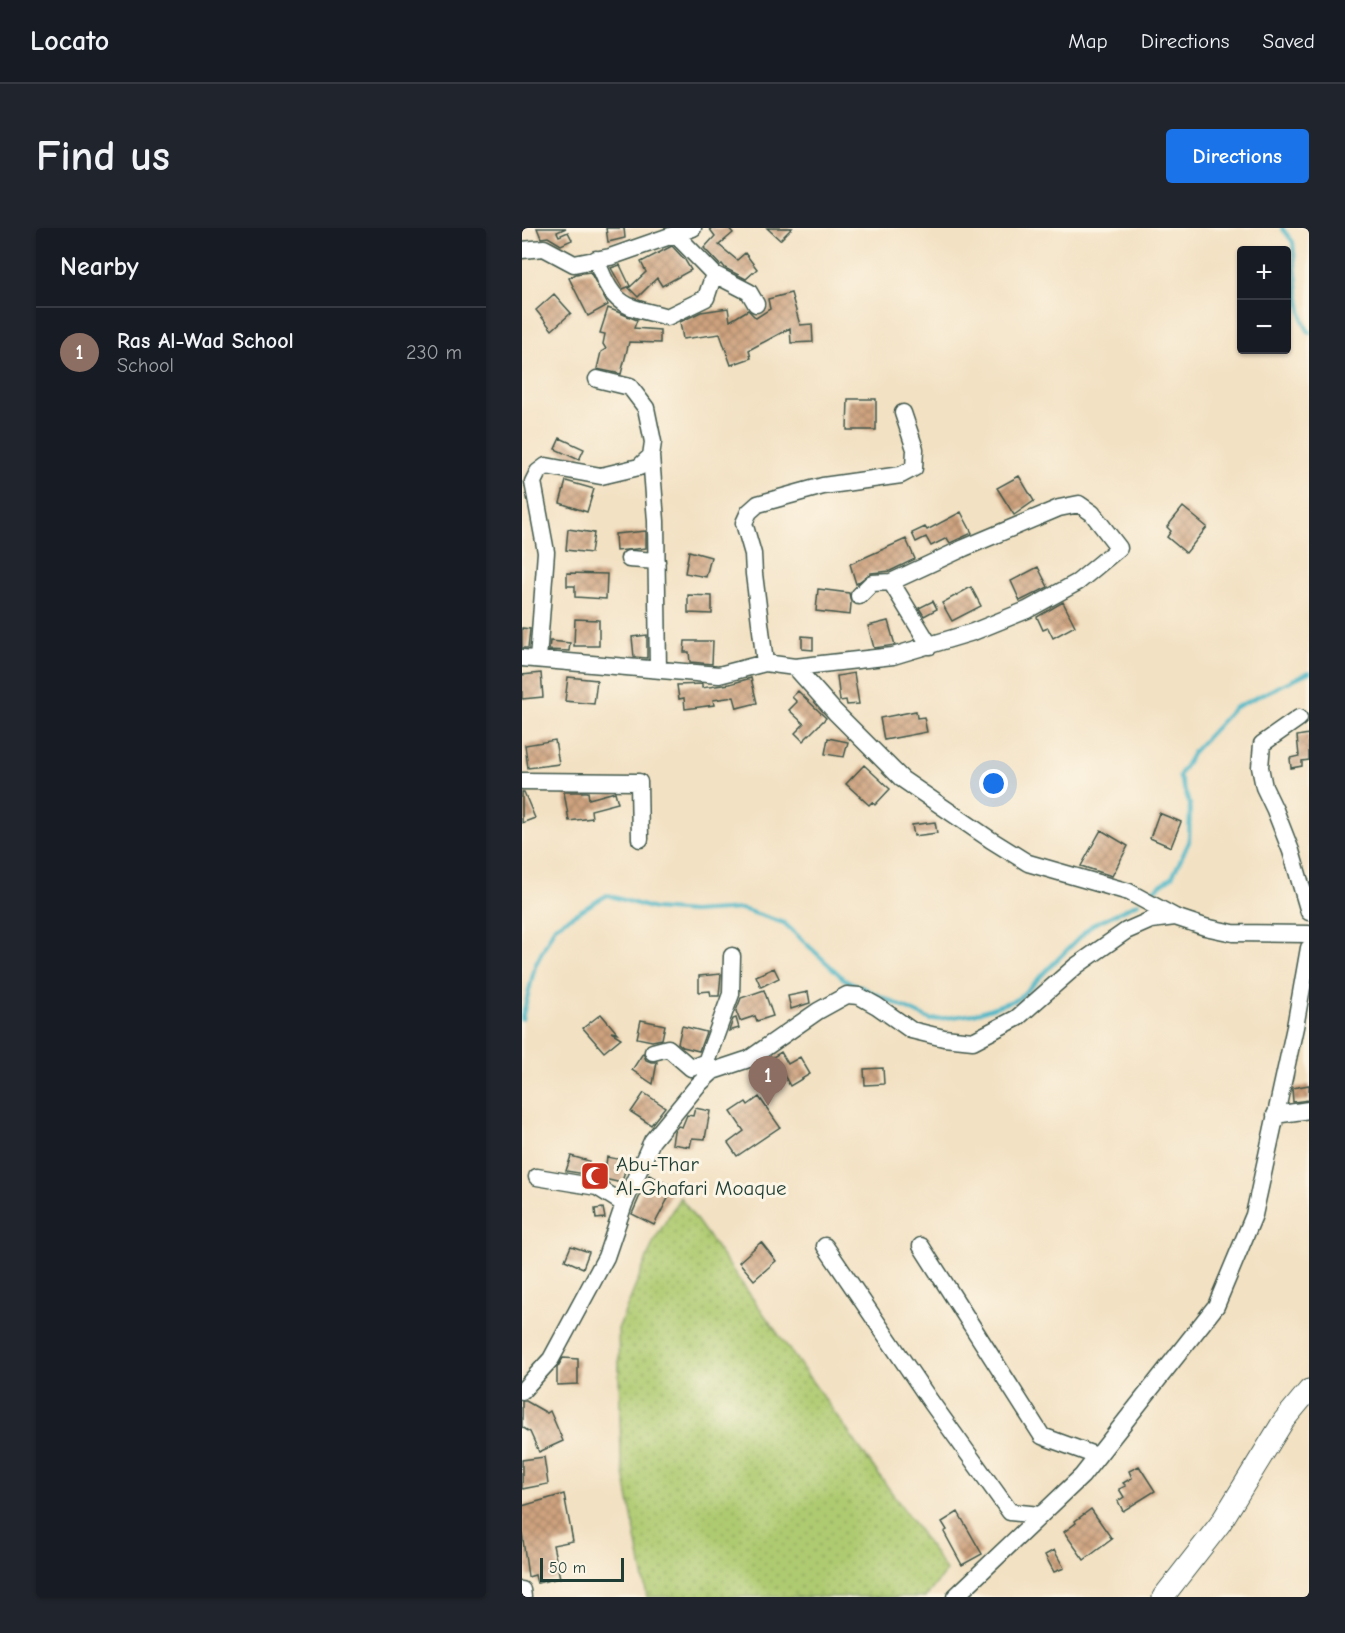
<!DOCTYPE html>
<html lang="en">
<head>
<meta charset="utf-8">
<style>
	:root { --surface:#171b24; --page:#20242c; --text:#f1f3f6; --muted:#9ea1a6; --line:#363941; --accent:#1a73e8 }
	body { margin:0; font-family:"Comic Neue",sans-serif; background:var(--page); color:var(--text) }
	.controls { position:absolute; right:18px; top:18px; display:grid; overflow:hidden; border-radius:6px; box-shadow:0 2px 4px #0004 }
	.controls button { width:54px; height:54px; display:grid; place-items:center; padding:0; border:0; border-bottom:2px solid var(--line); background:var(--surface); color:var(--text); font:30px sans-serif }
	.scale { position:absolute; left:18px; bottom:15px; width:84px; box-sizing:border-box; padding-left:6px; border:3px solid #1f3d34; border-top:0; font-size:16px; line-height:21px; white-space:nowrap; color:#1f3d34; -webkit-text-stroke:4px #fcf5e5; paint-order:stroke }
	.you { position:absolute; left:472px; top:556px; width:21px; height:21px; margin:-15px; border:4px solid #fff; border-radius:50%; background:#1a73e8; box-shadow:0 0 0 9px #1a73e833 }
	.badge { display:grid; place-items:center; width:39px; height:39px; border-radius:50%; background:var(--accent); color:#fff; font-size:20px; font-weight:700 }
	.pin { position:absolute; translate:-50% -50px; filter:drop-shadow(0 2px 3px #0008) }
	.pin::after { content:''; position:absolute; top:32px; width:21px; height:18px; background:inherit; clip-path:polygon(0 0,100% 0,50% 100%) }
	.list { margin:0; padding:0; list-style:none }
	h2 { display:flex; justify-content:space-between; align-items:center; height:78px; margin:0; padding:0 24px; font-size:26px }
	h2 small { font-size:20px; font-weight:400; color:var(--muted) }
	.list li { display:grid; grid-template-columns:39px 1fr auto; gap:18px; align-items:center; box-sizing:border-box; height:90px; padding:0 24px; border-top:2px solid var(--line) }
	.list b { display:block; font-size:22px; white-space:nowrap }
	.list p { margin:0; font-size:20px; white-space:nowrap; color:var(--muted) }
	.list em { font-size:20px; font-style:normal; color:var(--muted) }
	.map { position:relative; flex:none; width:787px; height:1369px; overflow:hidden; border-radius:6px }
	header { display:flex; align-items:center; gap:36px; box-sizing:border-box; height:84px; padding:0 30px; background:var(--surface); border-bottom:2px solid var(--line) }
	header strong { font-size:28px }
	nav { display:flex; gap:33px; margin-inline-start:auto; font-size:21px }
	.intro { display:flex; align-items:center; justify-content:space-between; box-sizing:border-box; height:144px; padding:0 36px }
	h1 { margin:0; font-size:42px }
	.button { padding:15px 27px; border-radius:6px; background:var(--accent); color:#fff; font-size:21px; font-weight:700 }
	main { display:flex; gap:36px; padding:0 36px }
	aside { flex:1; background:var(--surface); border-radius:6px; box-shadow:0 2px 4px #0004 }
	.map>svg:first-child { display:block }
	.grass { fill:url(#grass-dots); stroke:#678452; stroke-width:1.5 }
	.lines { fill:none; stroke-linecap:round; stroke-linejoin:round }
	.stream { stroke:#4ab6c6; stroke-width:4 }
	.building { fill:url(#building-cross-hatch) }
	.minor-casing { stroke:#3f5649; stroke-width:19 }
	.major-casing { stroke:#3f5649; stroke-width:23 }
	.minor { stroke:#fff; stroke-width:16 }
	.major { stroke:#fff; stroke-width:21 }
	.labels { text-anchor:middle; dominant-baseline:central; stroke-width:6; stroke-linejoin:round; paint-order:stroke }
	.poi-label { font-size:21px; fill:#1f3d34; stroke:#fcf5e5; text-anchor:start }
</style>
</head>
<body>
<header>
<strong>Locato</strong>
<nav><a>Map</a><a>Directions</a><a>Saved</a></nav>
</header>
<div class="intro"><h1>Find us</h1><a class="button">Directions</a></div>
<main>
<aside>
<h2>Nearby<small></small></h2>
<ul class="list">
<li><span class="badge" style="background:#8d6e63">1</span><div><b>Ras Al-Wad School</b><p>School</p></div><em>230 m</em></li>
</ul>
</aside>
<div class="map">
<svg width="787" height="1369" viewBox="0 0 787 1369">
	<defs>
		<pattern id="grass-dots" width="8" height="8" patternUnits="userSpaceOnUse" patternTransform="scale(1.5)"><rect width="8" height="8" fill="#afcb71"/><path d="M2 2h.1M6 6h.1" fill="none" stroke="#8ea65e" stroke-width="1.8" stroke-linecap="round"/></pattern>
		<pattern id="building-cross-hatch" width="8" height="8" patternUnits="userSpaceOnUse" patternTransform="scale(1.5)"><rect width="8" height="8" fill="#cfa37f"/><path d="M0 0l8 8M0 8l8-8" fill="none" stroke="#a78669"/></pattern>
	</defs>
	<rect width="100%" height="100%" fill="#fcf5e5"/>
	<filter id="ink" filterUnits="userSpaceOnUse"><feTurbulence type="fractalNoise" baseFrequency=".0167" numOctaves="2"/><feDisplacementMap in="SourceGraphic" scale="12" xChannelSelector="R" yChannelSelector="G"/><feConvolveMatrix kernelMatrix="1 2 1 2 8 2 1 2 1" color-interpolation-filters="sRGB"/></filter>
	<filter id="wash" filterUnits="userSpaceOnUse"><feTurbulence type="fractalNoise" baseFrequency=".008" numOctaves="4" result="noise"/><feDisplacementMap in="SourceGraphic" scale="24" xChannelSelector="R" yChannelSelector="G"/><feGaussianBlur stdDeviation="1.35" result="paint"/><feColorMatrix in="noise" values="0 0 0 0 0 0 0 0 0 0 0 0 0 0 0 0 0 1.4 0 .05"/><feComposite in="paint" operator="in"/></filter>
	<g filter="url(#wash)">
		<rect width="100%" height="100%" fill="#f3e1c3"/>
		<path class="grass" d="M158,969L395,1300L424,1343L404,1369H125L99,1229L96,1101L132,1013Z"/>
		<g class="lines">
			<path class="stream" d="M760,0L771,14L776,64L781,93L787,105
				M627,665L650,649L667,614L668,576L657,548L672,523L712,480L787,444
				M0,791L13,738L33,698L85,667L132,681L170,684L220,681L262,695L322,751L409,792L452,786L496,771L570,697L616,675"/>
		</g>
		<g id="blocks">
			<path class="building" d="M15,0H44L35,4L37,8L46,4L50,12L39,17L26,9L19,10Z
				M84,0H102L103,10L86,14Z
				M187,0H207L211,5L197,17L215,32L223,25L235,41L224,51L203,40L200,36L198,37L182,20L193,8Z
				M245,0H270L258,12Z
				M150,18L163,32L169,42L140,58L135,50L116,69L107,60L124,44L119,34Z
				M98,37L108,58L101,61L89,40Z
				M68,44L86,77L66,88L47,50L54,46Z
				M269,65L278,97L290,96L291,114L269,115L268,100L227,122L229,130L209,137L198,106L161,111L158,94L179,84L206,80L208,93L226,82L234,90L248,81L246,71Z
				M32,66L49,85L30,102L14,82Z
				M86,80L115,92L112,100L138,102V115L107,114L99,146L75,141L79,124L84,121L81,116L83,106L78,105Z
				M326,171H354V202H325Z
				M38,210L62,221L57,232L33,221Z
				M497,248L512,273L492,287L475,260Z
				M44,253L72,261L65,284L38,275Z
				M661,279L685,299L664,325L645,309L649,303L645,299Z
				M439,284L450,305L428,315L425,310L409,318L404,309L394,314L390,305L403,299L405,302Z
				M46,301L72,305L69,325L44,322Z
				M124,303V320L94,323L93,306Z
				M384,311L393,331L368,343L349,345L334,356L328,336Z
				M167,323L189,329L184,349L163,345Z
				M516,339L526,359L498,373L489,353Z
				M45,345L85,346L84,371L53,369V358H45Z
				M449,359L459,378L430,393L420,375Z
				M296,361L327,365L329,375L328,387L294,383Z
				M166,367L190,368V386L166,385Z
				M411,373L415,381L402,388L397,380Z
				M541,374L553,398L531,410L526,400L521,402L515,389Z
				M53,391L77,392V418H52Z
				M366,393L373,417L352,420L346,398Z
				M0,400L8,401L6,420H0Z
				M125,407V430L112,429L110,409Z
				M280,408L291,409V422L280,421Z
				M28,413L48,415L47,423L27,422Z
				M163,413H191L190,436L168,434L167,424H162Z
				M19,445L21,469L0,471V447Z
				M332,445L337,476L325,477L324,472L318,473L315,448Z
				M46,449L75,452L72,476L43,473Z
				M229,450L235,475L215,480L212,469L191,472L192,477L163,481L162,470L157,471L155,457L180,456V460L208,456Z
				M276,463L304,490L281,513L273,505L282,496L267,482L275,474L270,469Z
				M394,483L395,490L402,489L405,504L362,512L358,490Z
				M787,506V532L780,533V538L769,540L768,530L777,528L775,508Z
				M306,510L326,514L322,529L303,526Z
				M33,512L37,536L6,540L3,517Z
				M342,537L368,561L353,577L350,574L347,577L324,556Z
				M0,564H2L13,590L0,595Z
				M42,564H66L67,571L93,564L96,575L69,582L70,590L47,593Z
				M637,585L659,594L649,619L628,610Z
				M413,594L415,605L392,608L390,597Z
				M579,602L606,618L590,648L559,638Z
				M252,740L257,750L239,759L234,748Z
				M199,746L197,768H189L188,763L177,764V748Z
				M242,762L251,788L235,793L233,788L218,793L214,783L219,770Z
				M286,764L288,775L269,781L266,768Z
				M79,786L95,805L89,804L99,810L82,824L61,800Z
				M214,790L217,800L207,803L211,791Z
				M119,792L143,797L140,811L130,813L115,810Z
				M160,798L184,804L177,823L161,819L156,815Z
				M259,824L266,836L278,829L288,846L268,858L261,845L253,850L243,834Z
				M121,825L124,832L129,834H135L131,856L110,842Z
				M361,840L362,856L343,857L342,841Z
				M787,857V872L771,874L770,860Z
				M122,865L143,879L129,897L109,884Z
				M237,869L258,899L215,928L206,915L222,903L209,884L224,874L226,877Z
				M173,880L188,883L183,911L170,910L168,919L150,916L152,903L156,898L160,899L165,887L171,888Z
				M49,928L67,933L63,946L44,943Z
				M85,929L105,933L100,955L82,951Z
				M127,947L152,959L132,997L110,986Z
				M81,980L83,990L74,991L73,981Z
				M239,1014L254,1033L232,1052L217,1034Z
				M49,1018L67,1024L61,1040L43,1032Z
				M41,1130L56,1131V1156L35,1157V1140Z
				M0,1173H4L25,1185L28,1183L41,1213L17,1224L8,1204L0,1199Z
				M22,1229L26,1256L0,1261V1232Z
				M617,1238L633,1263L601,1283L596,1273L602,1269L597,1261L604,1258L601,1255L610,1250L607,1243Z
				M42,1266L51,1313L31,1317L38,1350L15,1355L13,1347L6,1349L0,1304V1278Z
				M569,1281L590,1311L562,1332L542,1304L554,1295L553,1293Z
				M436,1284L460,1326L440,1337L422,1304L425,1302L420,1294Z
				M532,1322L542,1340L532,1344L523,1327Z"/>
		</g>
	</g>
	<g filter="url(#ink)">
		<use href="#blocks" fill-opacity="0" stroke="#3f5649" stroke-width="1.5"/>
		<g class="lines">
			<g class="minor-casing">
				<path id="minor" d="M154,7L192,46L227,64L234,76
					M0,22L22,20L52,36L88,29L171,0
					M74,31C81,49 88,70 107,78C118,83 133,85 145,89L184,70L192,46
					M75,151L108,159L124,180L131,214L129,228L134,293L136,442
					M107,331L135,333
					M369,354L408,418
					M0,430L197,447L243,435L273,439L313,484L380,551L469,612L506,635L607,664L653,689
					M16,431L24,324L11,254L16,244L24,238L79,248L117,239L129,228
					M243,435L232,346L231,326L222,295L227,284L236,276L301,258L379,247L392,240L393,221L381,185
					M273,439L371,428L451,404L505,382L556,354L597,320L570,285L557,276L537,280L442,320L369,354L350,355L337,368
					M777,490L740,516L738,539L742,559L753,582L769,623L787,684
					M0,553L117,554L118,611
					M131,824L146,820L169,840L184,834
					M191,843L184,834L209,766L210,728
					M753,887L787,882
					M15,949L75,959L102,976
					M303,1018L409,1174L488,1284L518,1287
					M399,1018L520,1208L575,1228
					M0,1163L29,1131L84,1029L102,976L130,913L176,857L191,843L227,831L296,783L325,767L337,768L355,778L389,802L422,810L451,813L495,790L554,738L604,703L629,692L653,689L683,699L711,705L787,706
					M0,1362L1,1369
					M433,1369L560,1248L694,1078L732,987L773,799L787,720"/>
			</g>
			<g class="major-casing">
				<path id="major" d="M641,1369L698,1296L762,1192L787,1162"/>
			</g>
			<use href="#minor" class="minor"/>
			<use href="#major" class="major"/>
		</g>
	</g>
	<defs>
		<g id="mosque-square" transform="scale(1.5)"><rect x="-9" y="-9" width="18" height="18" rx="4" fill="#c8321e" stroke="#fcf5e5"/><path d="M3.5-4.9A6 6 0 1 0 3.5 4.9A5 5 0 1 1 3.5-4.9Z" fill="#fff"/></g>
	</defs>
	<g fill-rule="evenodd">
		<use href="#mosque-square" x="73" y="948"/>
	</g>
	<g class="labels">
		<g class="poi-label">
			<text x="94" y="936">Abu-Thar<tspan x="94" dy="24">Al-Ghafari Moaque</tspan></text>
		</g>
	</g>
</svg>
<div class="controls">
<button>+</button>
<button>−</button>
</div>
<div class="scale">50 m</div>
<div class="you"></div>
<div class="pin badge" style="left:246px;top:878px;background:#8d6e63">1</div>
</div>
</main>
</body>
</html>
